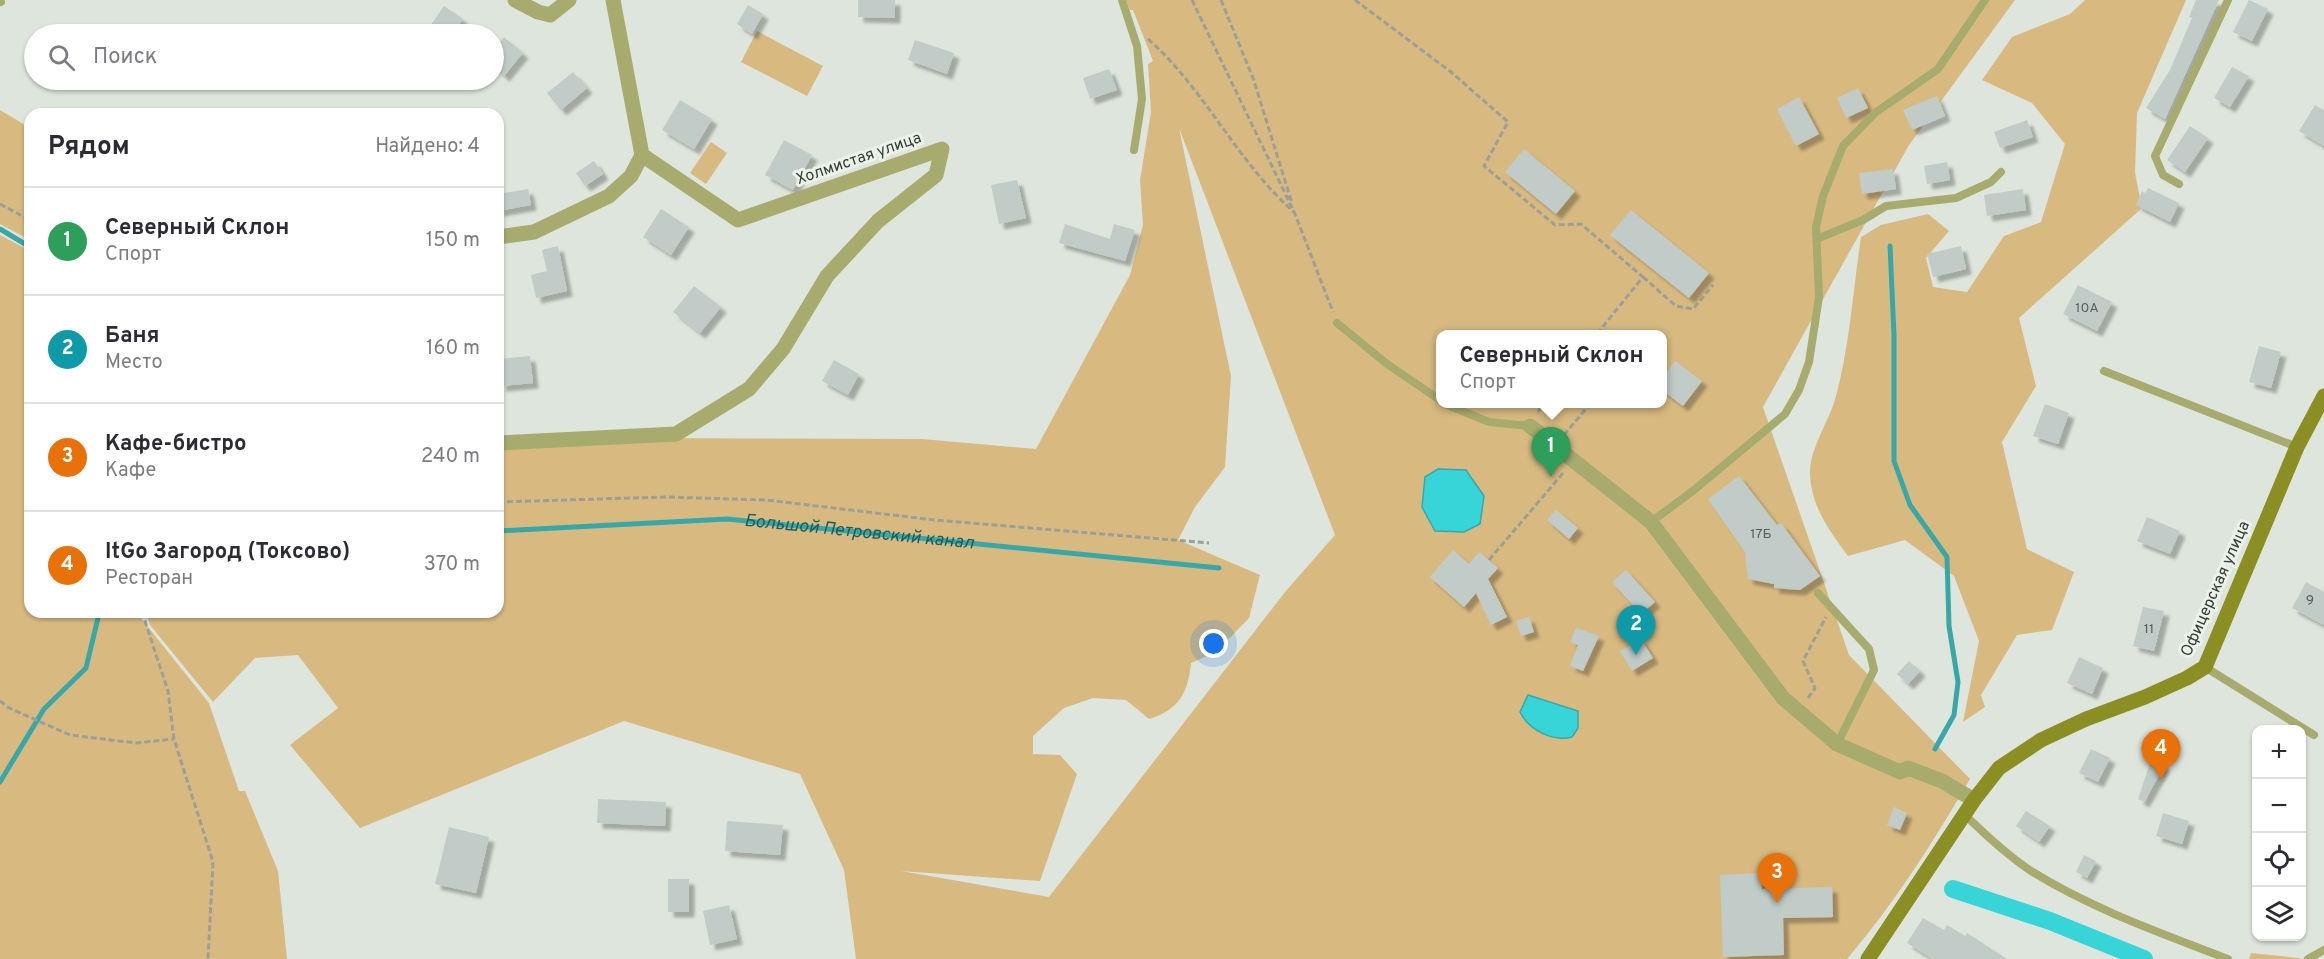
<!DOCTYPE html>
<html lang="ru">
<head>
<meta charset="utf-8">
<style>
	:root { --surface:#fff; --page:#f7f7f7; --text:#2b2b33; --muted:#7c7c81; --line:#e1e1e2; --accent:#0b8043 }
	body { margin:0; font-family:Overpass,sans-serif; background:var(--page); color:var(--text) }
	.controls { position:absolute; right:18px; bottom:18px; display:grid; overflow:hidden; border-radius:12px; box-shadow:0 2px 4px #0004 }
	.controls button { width:54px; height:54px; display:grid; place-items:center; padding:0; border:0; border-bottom:2px solid var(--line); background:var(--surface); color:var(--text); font:30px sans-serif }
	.you { position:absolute; left:1214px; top:644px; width:21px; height:21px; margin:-15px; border:4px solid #fff; border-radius:50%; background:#1a73e8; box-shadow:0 0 0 9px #1a73e833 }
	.badge { display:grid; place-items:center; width:39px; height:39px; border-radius:50%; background:var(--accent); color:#fff; font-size:20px; font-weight:700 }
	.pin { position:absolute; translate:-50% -50px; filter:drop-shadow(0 2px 3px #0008) }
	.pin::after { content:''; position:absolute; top:32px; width:21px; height:18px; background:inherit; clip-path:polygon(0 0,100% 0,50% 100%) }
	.popup { position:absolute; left:1436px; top:330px; width:231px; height:78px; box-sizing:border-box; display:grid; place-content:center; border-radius:12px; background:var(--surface); filter:drop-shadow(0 2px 4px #0005); font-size:20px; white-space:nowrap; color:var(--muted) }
	.popup b { font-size:22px; color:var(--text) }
	.popup::after { content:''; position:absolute; left:50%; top:100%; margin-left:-12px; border:12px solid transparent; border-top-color:var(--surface) }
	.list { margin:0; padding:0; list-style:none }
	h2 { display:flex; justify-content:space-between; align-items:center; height:78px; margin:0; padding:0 24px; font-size:26px }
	h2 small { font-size:20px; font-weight:400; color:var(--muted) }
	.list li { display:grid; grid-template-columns:39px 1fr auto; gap:18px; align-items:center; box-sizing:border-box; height:108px; padding:0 24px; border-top:2px solid var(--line) }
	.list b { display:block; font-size:22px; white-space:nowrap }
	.list p { margin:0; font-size:20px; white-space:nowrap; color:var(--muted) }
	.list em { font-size:20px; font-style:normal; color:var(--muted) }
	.icon { flex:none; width:33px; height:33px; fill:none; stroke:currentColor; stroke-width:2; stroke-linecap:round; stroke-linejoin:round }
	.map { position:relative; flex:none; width:2324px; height:959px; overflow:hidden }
	.search { position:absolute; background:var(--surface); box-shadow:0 2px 4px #0004; left:24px; top:24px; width:480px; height:66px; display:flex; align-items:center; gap:15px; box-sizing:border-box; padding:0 21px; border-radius:33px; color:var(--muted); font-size:22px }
	.panel { position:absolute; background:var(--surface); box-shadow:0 2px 4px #0004; left:24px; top:108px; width:480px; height:510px; border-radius:18px }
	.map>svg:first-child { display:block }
	.green { fill:#d8ba81; fill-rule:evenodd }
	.water { fill:#38d5d8; stroke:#38a7a8; stroke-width:1.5 }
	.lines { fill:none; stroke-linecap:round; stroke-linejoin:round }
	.stream { stroke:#38a7a8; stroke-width:5 }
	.canal { stroke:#38d5d8; stroke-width:18 }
	.building { fill:#c1ccc8; filter:url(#shadow) }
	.path { stroke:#9a9f98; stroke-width:3; stroke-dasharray:6 3; stroke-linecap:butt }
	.lane { stroke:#a7ab6d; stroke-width:8 }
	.street { stroke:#a7ab6d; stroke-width:15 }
	.secondary { stroke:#8b8f23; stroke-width:15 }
	.labels { text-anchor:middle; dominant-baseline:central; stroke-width:6; stroke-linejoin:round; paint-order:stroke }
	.number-label { font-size:14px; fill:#5b5f5c }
	.street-label { font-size:16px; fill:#393b38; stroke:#ebf2e9 }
	.water-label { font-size:18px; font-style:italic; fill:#1d5b5c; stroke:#ebf2e9 }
</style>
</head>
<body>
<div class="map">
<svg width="2324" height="959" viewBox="0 0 2324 959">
	<defs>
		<filter id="shadow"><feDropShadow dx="5.5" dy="5.5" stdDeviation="1.5" flood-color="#0004"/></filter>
	</defs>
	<rect width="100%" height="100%" fill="#dee5dc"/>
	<path class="green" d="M1126,0H2015L1909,145L1763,407L1849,655L1970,779C1934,841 1894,904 1847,959H856L844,870L800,774L624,721L360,828L290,745L338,708L298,655L255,658L213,702L150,625L146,612H498V445L637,438L922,439L1036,449L1130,275L1143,225L1140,180L1151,112L1148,64L1153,61L1133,10H1130ZM1179,128L1335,535L1285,592L1049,897L901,871L1040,881L1077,774L1060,755L1033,754V736L1064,708L1093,698L1126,700L1149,719C1179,710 1188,693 1191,663L1216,652L1249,618L1260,575L1178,540L1195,507L1225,467L1231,376ZM1440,334H1662V404H1440Z
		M2085,0H2186L2137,113L2135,173L2142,208L2019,318L2036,386L2002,442L2027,549L2074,572L2052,630L2017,635L1981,695L1985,707L1963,722L1979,641L1954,576L1905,540L1848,556C1830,532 1811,506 1810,474C1809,449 1830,420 1836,396C1850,344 1853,290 1861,237L1881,225L1928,214L1949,231L1926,258L1933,287L1967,292L2004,236L2041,222L2065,144L2032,103L1982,80L2012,37L2070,14Z
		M757,31L823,66L807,96L741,62Z
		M0,110L30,128V240L0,224Z
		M711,142L727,153L706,184L690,173Z
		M0,235L30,251V612H136L209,703L239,791H245L278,871L287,959H0Z
		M2251,953L2299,958L2300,959H2249Z"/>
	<path class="water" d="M1438,469L1466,470L1484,496L1480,524L1464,532L1435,531L1422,507L1425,477Z
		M1528,695L1578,711V728L1572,737C1552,742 1529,730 1520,712Z"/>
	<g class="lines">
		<g class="stream">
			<path d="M0,229L30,247"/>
			<path d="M1890,246L1894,335V461L1910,505L1947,557L1949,626L1958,682L1954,715L1935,749"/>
			<path id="s1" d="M498,531L727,519L1219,568"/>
			<path d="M0,782L44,709L86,668L98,618L95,612"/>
		</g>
		<path class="canal" d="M1953,889L2050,921L2144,959"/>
	</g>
	<path class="building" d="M858,0H895V18L858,17Z
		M2196,0H2219L2165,119L2146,108L2170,70L2192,18L2189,17Z
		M2249,0L2268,9L2252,41L2233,32Z
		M748,5L763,14L752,34L737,24Z
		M444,6L463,19L452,34H435L428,29Z
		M504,37L523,53L504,76L494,66V50Z
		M915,40L954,53L947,74L908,60Z
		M2232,67L2249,76L2230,107L2214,98Z
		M1109,69L1117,90L1090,99L1083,78Z
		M573,72L587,88L561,110L547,93Z
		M1858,88L1868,108L1846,118L1837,98Z
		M1937,96L1945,116L1912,130L1903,110Z
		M1799,97L1819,134L1796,146L1777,109Z
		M680,100L712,119L694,149L662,130Z
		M2315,105L2324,110V146L2299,131Z
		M2027,120L2033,137L2000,148L1994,132Z
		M2190,126L2208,138L2185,172L2167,160Z
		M784,140L812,155L793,190L765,175Z
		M1524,149L1575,191L1556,214L1505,172Z
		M594,161L603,174L585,186L576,173Z
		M1947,162L1950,180L1927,184L1924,166Z
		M1893,169L1896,189L1862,194L1859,173Z
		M1017,180L1026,218L999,224L991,185Z
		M2148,188L2179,203L2170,222L2136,205L2142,191L2145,193Z
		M528,189L531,205L498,211V194Z
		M2023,189L2026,210L1987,216L1984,195Z
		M661,209L689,227L671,255L643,237Z
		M1631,210L1709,273L1689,298L1610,235Z
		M1065,224L1110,239L1114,224L1135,230L1125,261L1059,243Z
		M558,246L567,291L536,298L531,275L547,271L542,250Z
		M1961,246L1966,269L1933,277L1927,254Z
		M2078,285L2112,302L2097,331L2063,314Z
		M694,286L721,307L700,333L673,312Z
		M2259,346L2281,352L2271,388L2249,382Z
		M530,356L533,383L501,386L498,359Z
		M834,360L859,374L848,395L822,381Z
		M1675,361L1702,381L1683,406L1662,390V379Z
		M2045,404L2069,413L2058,444L2033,436Z
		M1739,476L1777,525L1781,523L1820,576L1800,590L1774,588V584L1748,579L1745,552L1708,499Z
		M1556,510L1578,528L1569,539L1547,520Z
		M2147,517L2180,531L2170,554L2137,541Z
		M1453,550L1469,564L1479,552L1498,568L1488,579L1507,617L1491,625L1476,593L1464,607L1430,577Z
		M1626,570L1655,602L1641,614L1612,582Z
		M2306,582L2324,592V625L2292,608Z
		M2143,607L2164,611L2154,651L2133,646Z
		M1529,617L1534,632L1521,636L1516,621Z
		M1576,628L1599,636L1583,671L1570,666L1578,645L1570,642Z
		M1641,639L1653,658L1632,671L1620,651Z
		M2079,657L2103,668L2092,694L2067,683Z
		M1909,661L1920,671L1908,684L1897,674Z
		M2091,749L2110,758L2098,782L2079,773Z
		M2151,760L2165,765L2144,802L2138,799Z
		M598,799L666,802L665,826L597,823Z
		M1894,807L1907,813L1900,830L1887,825Z
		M2026,811L2050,826L2039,842L2016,826Z
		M2163,813L2189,821L2182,844L2156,836Z
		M727,821L783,825L780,855L725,851Z
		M449,827L489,837L476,893L435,884Z
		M2084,855L2096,861L2087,878L2076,872Z
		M1761,873L1762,889L1832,887L1833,917L1783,918L1784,955L1723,957L1720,875Z
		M668,879H689V912H668Z
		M729,905L737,939L710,945L703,911Z
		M1923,918L1944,930L1947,925L1965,936L1967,933L2007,959H1933L1907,943Z"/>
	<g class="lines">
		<path class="path" d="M1192,0L1295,214L1333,312
			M1221,0L1253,78L1292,203
			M1355,0L1451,72L1508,122L1484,166L1555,225L1581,224L1643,277L1597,334
			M1148,39C1204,88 1237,162 1294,212
			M0,204L30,220
			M1643,277L1676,306L1693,309L1713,285
			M1662,358L1665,354
			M1538,412L1543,404
			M1564,435L1590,404
			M498,502L666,497L766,500L935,520L1209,543
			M1489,560L1564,472
			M142,612L168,691L174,739L213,862L208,959
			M1808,698L1815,688L1803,661L1826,617
			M0,701L9,708L70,735L136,743L174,739"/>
		<path class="lane" d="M0,0L1,2
			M1122,0L1137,46L1142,99L1134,150
			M2179,184L2163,175L2155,156L2228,0
			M1819,238L1863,220L1886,206L1956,198L1991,182L2001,172
			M1337,323L1387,364L1440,400
			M2104,371L2297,447
			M1445,404L1489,422L1530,426
			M1651,522L1694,490L1785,414L1799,390L1809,362L1819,297L1816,227L1823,196L1843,146L1875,113L1938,69L1985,0
			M1818,593L1869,649L1874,670L1837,744
			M2205,667L2314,735
			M1965,815C1985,834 2007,855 2031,871C2092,909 2161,933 2228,959
			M2308,959L2324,950"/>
		<path class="street" d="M515,0L538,12L550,15L569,0
			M498,237L534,232L609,196L631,176L642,155
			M1530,426L1651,522L1783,698L1837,744L1900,772L1908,768L1942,781L1974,800
			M498,443L676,434L749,389L783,349L827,276L878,221L936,175L942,149L738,220L642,155L613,0"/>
		<path class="secondary" d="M1868,959L1974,800L1999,768L2041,740L2086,719L2145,697L2187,678L2205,667L2297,447L2324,396"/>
	</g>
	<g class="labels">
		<g class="number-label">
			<text x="2087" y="308">10А</text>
			<text x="1761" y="534">17Б</text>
			<text x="2310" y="600">9</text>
			<text x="2149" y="629">11</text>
		</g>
		<g class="street-label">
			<text transform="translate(859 159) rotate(-19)">Холмистая улица</text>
			<text transform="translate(2216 589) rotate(-66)">Офицерская улица</text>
		</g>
		<g class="water-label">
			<text stroke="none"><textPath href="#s1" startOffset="362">Большой Петровский канал</textPath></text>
		</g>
	</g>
</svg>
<div class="controls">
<button>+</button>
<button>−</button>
<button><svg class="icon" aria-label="locate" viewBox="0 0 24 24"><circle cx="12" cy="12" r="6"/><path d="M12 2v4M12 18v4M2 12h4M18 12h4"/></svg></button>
<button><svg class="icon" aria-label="layers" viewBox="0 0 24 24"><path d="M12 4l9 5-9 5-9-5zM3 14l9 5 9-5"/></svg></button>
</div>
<div class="you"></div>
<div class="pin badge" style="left:1551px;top:477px;background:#2e9e5b">1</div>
<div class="popup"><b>Северный Склон</b>Спорт</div>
<div class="pin badge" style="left:1636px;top:655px;background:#0f9aa8">2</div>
<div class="pin badge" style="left:1777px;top:903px;background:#e8710a">3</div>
<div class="pin badge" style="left:2161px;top:779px;background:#e8710a">4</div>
<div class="search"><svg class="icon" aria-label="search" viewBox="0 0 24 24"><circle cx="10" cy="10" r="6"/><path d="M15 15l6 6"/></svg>Поиск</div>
<section class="panel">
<h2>Рядом<small>Найдено: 4</small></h2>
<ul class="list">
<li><span class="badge" style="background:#2e9e5b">1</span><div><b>Северный Склон</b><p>Спорт</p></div><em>150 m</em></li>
<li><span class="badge" style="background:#0f9aa8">2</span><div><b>Баня</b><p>Место</p></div><em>160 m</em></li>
<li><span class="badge" style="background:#e8710a">3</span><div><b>Кафе-бистро</b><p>Кафе</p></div><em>240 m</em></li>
<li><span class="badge" style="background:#e8710a">4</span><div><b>ItGo Загород (Токсово)</b><p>Ресторан</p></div><em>370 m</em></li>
</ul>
</section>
</div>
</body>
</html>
